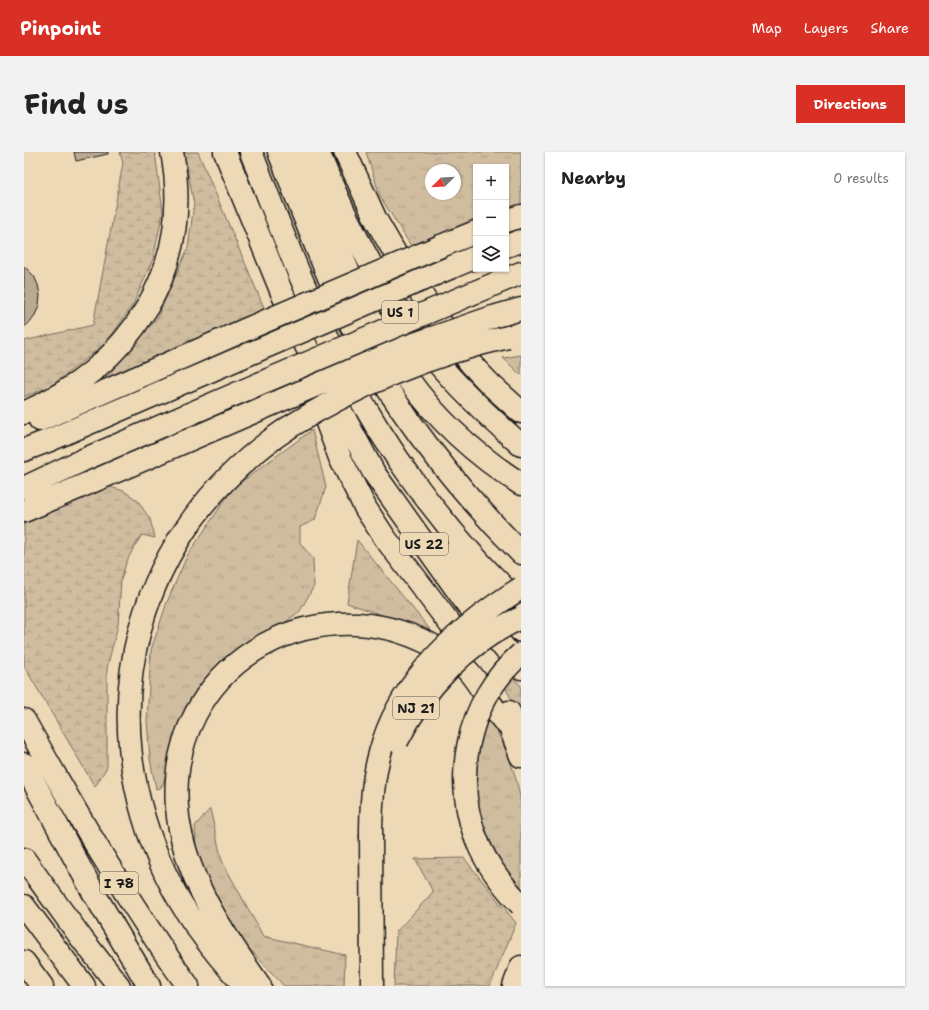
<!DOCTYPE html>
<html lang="en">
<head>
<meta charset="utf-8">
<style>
	:root { --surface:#fff; --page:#f2f2f2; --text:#222; --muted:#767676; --line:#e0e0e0; --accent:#d93025 }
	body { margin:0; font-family:"Shantell Sans",sans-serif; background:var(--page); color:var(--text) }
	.controls { position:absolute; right:12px; top:12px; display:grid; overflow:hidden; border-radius:0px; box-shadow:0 1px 3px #0004 }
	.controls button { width:36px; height:36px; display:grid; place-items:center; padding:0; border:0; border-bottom:1px solid var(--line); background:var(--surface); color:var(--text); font:20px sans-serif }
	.compass { position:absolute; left:401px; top:12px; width:36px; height:36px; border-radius:50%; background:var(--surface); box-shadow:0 1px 3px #0004; rotate:246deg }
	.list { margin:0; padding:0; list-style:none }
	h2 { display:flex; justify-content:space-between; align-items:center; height:52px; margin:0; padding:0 16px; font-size:17px }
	h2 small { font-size:13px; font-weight:400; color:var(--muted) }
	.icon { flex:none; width:22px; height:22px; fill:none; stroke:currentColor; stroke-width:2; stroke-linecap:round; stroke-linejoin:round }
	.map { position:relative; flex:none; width:497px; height:834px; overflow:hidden; border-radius:0px }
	header { display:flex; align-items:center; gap:24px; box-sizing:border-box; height:56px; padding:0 20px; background:var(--accent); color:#fff }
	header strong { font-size:19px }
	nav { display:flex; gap:22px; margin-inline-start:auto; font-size:14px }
	.intro { display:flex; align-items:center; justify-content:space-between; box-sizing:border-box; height:96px; padding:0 24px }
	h1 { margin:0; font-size:28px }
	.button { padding:10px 18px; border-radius:0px; background:var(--accent); color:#fff; font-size:14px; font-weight:700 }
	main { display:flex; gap:24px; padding:0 24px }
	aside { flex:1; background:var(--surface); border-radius:0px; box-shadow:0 1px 3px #0004 }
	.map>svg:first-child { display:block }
	.grass { fill:url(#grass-tufts); stroke:#766c5e; fill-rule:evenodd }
	.wetland { fill:url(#wetland-marsh); stroke:#766c5e }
	.building { fill:#baaa91; stroke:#1c1c1c }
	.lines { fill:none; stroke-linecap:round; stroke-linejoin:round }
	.highway-casing { stroke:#1c1c1c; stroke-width:25 }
	.highway { stroke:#eed9b7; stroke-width:22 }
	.highway-bridge-casing { stroke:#1c1c1c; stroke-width:25; stroke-linecap:butt }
	.highway-bridge { stroke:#eed9b7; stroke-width:22 }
	.labels { text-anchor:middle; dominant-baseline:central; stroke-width:3.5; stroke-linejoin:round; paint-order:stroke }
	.shield { fill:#eed9b7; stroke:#5b554a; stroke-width:1 }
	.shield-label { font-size:13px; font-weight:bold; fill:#1c1c1c }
</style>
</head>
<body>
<header>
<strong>Pinpoint</strong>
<nav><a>Map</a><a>Layers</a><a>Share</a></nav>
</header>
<div class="intro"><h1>Find us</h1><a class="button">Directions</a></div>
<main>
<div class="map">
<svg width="497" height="834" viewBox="0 0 497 834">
	<defs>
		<pattern id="grass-tufts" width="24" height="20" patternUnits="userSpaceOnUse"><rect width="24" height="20" fill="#d0bda0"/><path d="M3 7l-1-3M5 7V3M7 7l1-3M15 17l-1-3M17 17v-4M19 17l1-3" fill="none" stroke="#b2a289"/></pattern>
		<pattern id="wetland-marsh" width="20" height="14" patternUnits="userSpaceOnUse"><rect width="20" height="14" fill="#d0bda0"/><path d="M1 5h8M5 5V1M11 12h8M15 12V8" fill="none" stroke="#b2a289"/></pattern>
	</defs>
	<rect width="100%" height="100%" fill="#eed9b7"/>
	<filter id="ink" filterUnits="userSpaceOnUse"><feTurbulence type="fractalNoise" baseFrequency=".025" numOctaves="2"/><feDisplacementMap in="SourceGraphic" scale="8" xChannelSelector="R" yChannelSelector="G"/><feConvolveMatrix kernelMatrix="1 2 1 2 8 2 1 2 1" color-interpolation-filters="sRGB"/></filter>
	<g filter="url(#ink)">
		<path class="grass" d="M342,0H497V53L482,57V15H452V66L387,94L356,44ZM407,18H431V42H407Z
			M497,203V223L479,206Z
			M288,278L302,335L291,368L276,375V391L289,407L290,434L276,459L250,479L209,502L177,535L154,582L138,635L132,637L126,607L123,569L127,498L143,450L163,404L209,336Z
			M333,388L408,480L323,451Z
			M465,563C479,591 495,624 497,655C497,682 497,709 497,735C468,703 450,660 451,617C452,599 459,580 465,563Z
			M186,657L198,709L239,784L321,803L320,834H260L210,780L173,719L171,674Z"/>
		<path class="wetland" d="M96,0H131L139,60L129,107L109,153L82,191L27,234L0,245V189L69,173L99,11Z
			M160,0H174L241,158L75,234L133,166L164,96L170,52Z
			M86,335L100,339L113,348L126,367L131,386L118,383L110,395L102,411L97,428L94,473L83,516V615L71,635L0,514V372Z
			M489,525L497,534V565L481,535Z
			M440,706L492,771L466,834H370L372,780L409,740L391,707Z"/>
		<path class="building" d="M50,0H84V2L52,9Z
			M0,114L10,124L14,133L16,143L15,154L11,163L5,171L0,175Z"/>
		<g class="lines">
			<g class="highway-casing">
				<path id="highway" d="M201,0L258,141L284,198L350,321L443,452L497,516
					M227,0C254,69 280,140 314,206C360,296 423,383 497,452
					M255,0C277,55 297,112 323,165C367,254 428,331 497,401
					M276,0C307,77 335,159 384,227C415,270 453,304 497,332
					M294,0C323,72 358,142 407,203C434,236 465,265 497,293
					M321,0L352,68L378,113L391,133L433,194L448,213L467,233L497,260
					M482,69L497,64
					M417,94L452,80
					M482,94L497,89
					M428,115L452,105
					M449,141L497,121
					M469,165L497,157
					M291,238L316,306L342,357L361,386L445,497
					M0,261C106,214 170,118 148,0
					M16,268L223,177
					M0,298L26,288L232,199
					M0,336L59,308L244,228
					M0,359L253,250
					M422,402L462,446L497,479
					M485,560L486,562V575L497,604
					M0,568C51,659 103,749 164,834
					M0,612L68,738L125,834
					M347,686L348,834
					M0,707L58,787L95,834
					M0,754L60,834
					M0,810L18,834
					M220,833C190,801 161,763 142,723C63,557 112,378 264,276
					M236,834C199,781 158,722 153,655C143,517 285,430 406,492C421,500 439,511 449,525C462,542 470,561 486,575
					M490,834L497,815"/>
			</g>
			<use href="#highway" class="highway"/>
			<g class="highway-bridge-casing">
				<path id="highway-bridge" d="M223,177L417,94
					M232,199L428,115
					M244,228L449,141
					M253,250L382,195L469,165
					M264,276C332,233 405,203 484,185
					M373,589C400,536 442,490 497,466
					M347,686C347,658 348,629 356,601C375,528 435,475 497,436
					M497,753C481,736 466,717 456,696C426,630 442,549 497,502"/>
			</g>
			<use href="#highway-bridge" class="highway-bridge"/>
		</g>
	</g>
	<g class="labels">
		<g class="shield">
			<rect x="358" y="149" width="36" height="22" rx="3"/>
			<rect x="376" y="381" width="48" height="22" rx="3"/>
			<rect x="369" y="545" width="46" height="22" rx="3"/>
			<rect x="76" y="720" width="38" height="22" rx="3"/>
		</g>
		<g class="shield-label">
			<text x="376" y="160">US 1</text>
			<text x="400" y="392">US 22</text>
			<text x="392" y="556">NJ 21</text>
			<text x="95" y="731">I 78</text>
		</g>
	</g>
</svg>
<div class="controls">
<button>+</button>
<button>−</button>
<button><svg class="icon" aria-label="layers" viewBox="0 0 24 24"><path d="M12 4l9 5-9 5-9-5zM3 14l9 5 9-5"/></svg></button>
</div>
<svg class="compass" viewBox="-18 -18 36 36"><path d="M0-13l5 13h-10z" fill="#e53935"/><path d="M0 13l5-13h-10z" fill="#767676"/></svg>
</div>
<aside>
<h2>Nearby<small>0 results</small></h2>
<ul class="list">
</ul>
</aside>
</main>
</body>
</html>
